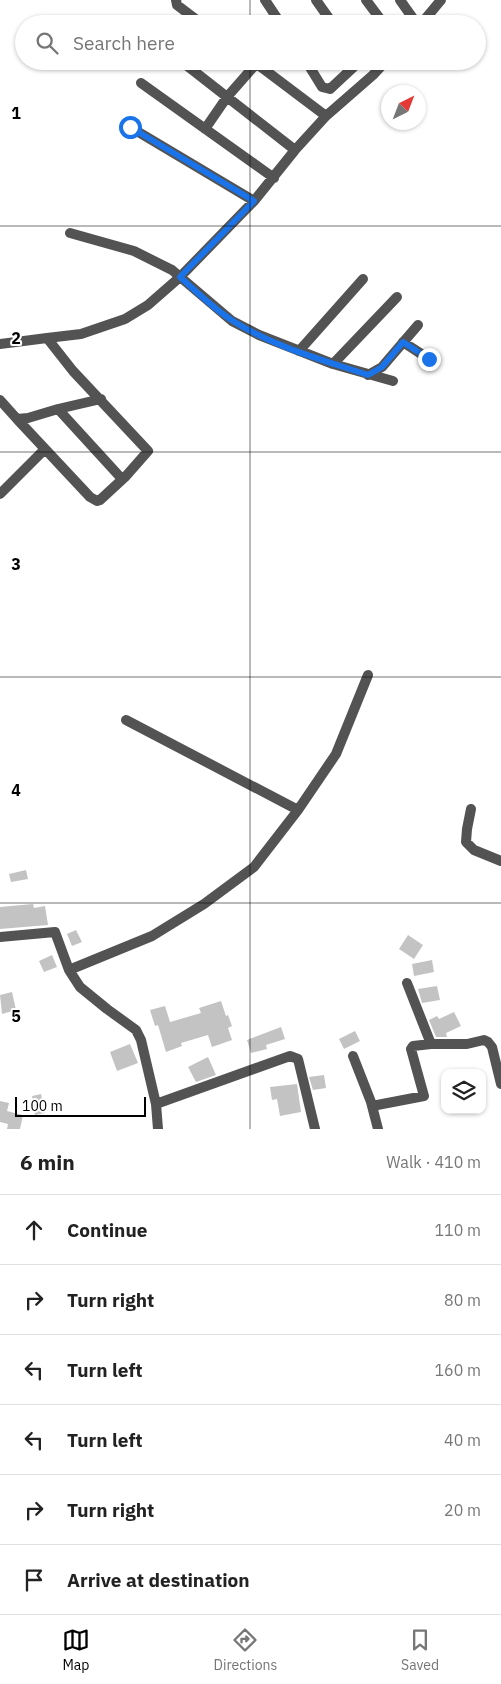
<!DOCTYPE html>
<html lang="en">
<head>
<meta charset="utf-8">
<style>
	:root { --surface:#fff; --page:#f6f6f6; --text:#222; --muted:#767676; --line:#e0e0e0; --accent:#000 }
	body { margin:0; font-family:"IBM Plex Sans",sans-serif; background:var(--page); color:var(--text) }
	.controls { position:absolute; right:15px; bottom:15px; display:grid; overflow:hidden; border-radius:10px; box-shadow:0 1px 4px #0004 }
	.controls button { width:45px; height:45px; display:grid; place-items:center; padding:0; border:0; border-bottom:1px solid var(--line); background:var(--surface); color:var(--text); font:25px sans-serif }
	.compass { position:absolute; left:381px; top:85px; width:45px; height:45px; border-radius:50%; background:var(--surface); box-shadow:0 1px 4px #0004; rotate:42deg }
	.scale { position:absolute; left:15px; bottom:12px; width:131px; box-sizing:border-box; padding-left:5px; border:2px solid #000; border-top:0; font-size:14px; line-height:18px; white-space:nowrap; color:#000; -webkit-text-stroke:4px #fff; paint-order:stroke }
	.stop { position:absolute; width:15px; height:15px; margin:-11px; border:4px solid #1a73e8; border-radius:50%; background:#fff }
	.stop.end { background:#1a73e8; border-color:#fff; box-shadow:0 1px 5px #0008 }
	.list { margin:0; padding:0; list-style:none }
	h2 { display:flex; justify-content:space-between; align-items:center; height:65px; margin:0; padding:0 20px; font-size:21px }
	h2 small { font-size:16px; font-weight:400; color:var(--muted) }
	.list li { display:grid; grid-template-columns:32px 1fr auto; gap:15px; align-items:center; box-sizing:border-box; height:70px; padding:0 20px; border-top:1px solid var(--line) }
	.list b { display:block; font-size:19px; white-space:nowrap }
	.list em { font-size:16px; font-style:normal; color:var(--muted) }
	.icon { flex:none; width:28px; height:28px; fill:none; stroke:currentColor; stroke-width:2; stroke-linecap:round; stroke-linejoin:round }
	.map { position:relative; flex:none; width:501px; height:1129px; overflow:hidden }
	.search { position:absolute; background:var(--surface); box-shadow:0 1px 4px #0004; left:15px; right:15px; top:15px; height:55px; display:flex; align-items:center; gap:12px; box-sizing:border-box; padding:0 18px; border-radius:28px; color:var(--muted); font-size:19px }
	.sheet { height:485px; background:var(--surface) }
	nav { display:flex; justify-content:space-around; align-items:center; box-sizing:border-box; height:70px; border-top:1px solid var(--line); background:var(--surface); font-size:14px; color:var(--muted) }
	nav a { display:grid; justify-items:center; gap:2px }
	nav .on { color:var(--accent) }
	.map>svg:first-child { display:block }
	.building { fill:#c3c3c3 }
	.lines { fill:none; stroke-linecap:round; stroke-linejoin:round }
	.street { stroke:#535353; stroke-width:10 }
	.route { stroke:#1a73e8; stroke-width:6 }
	.grid { fill:none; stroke:#000; stroke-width:1; stroke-opacity:0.55 }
	.grid-label { font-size:16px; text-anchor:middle; font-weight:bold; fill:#000; stroke:#fff; stroke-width:4; stroke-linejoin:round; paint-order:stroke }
</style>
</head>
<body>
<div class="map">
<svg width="501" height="1129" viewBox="0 0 501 1129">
	<rect width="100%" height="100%" fill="#fff"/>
	<path class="building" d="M26,870L28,879L11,882L9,874Z
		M33,904L34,908L45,906L48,925L0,929V907Z
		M76,930L82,942L72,946L67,934Z
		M408,935L423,945L414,959L399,949Z
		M52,955L57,967L44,972L39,961Z
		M432,960L434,972L414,976L412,964Z
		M437,986L440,1000L422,1003L418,989Z
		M12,992L16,1010L2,1014L0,995Z
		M221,1001L226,1016L228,1015L232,1026L228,1028L232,1040L212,1047L208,1035L181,1043L182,1046L166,1052L158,1025L155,1026L150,1010L165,1006L170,1022L201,1013L199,1008Z
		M454,1012L461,1026L446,1033L447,1037H436L429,1020L437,1016L439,1019Z
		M281,1027L285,1039L266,1045L267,1049L251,1053L247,1040Z
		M355,1031L360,1041L344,1049L339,1039Z
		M130,1044L138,1063L117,1071L110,1052Z
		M208,1057L216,1075L196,1082L188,1067Z
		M324,1075L326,1088L313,1090L309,1077Z
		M297,1084L301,1112L280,1116L277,1099L272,1100L270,1087Z
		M41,1094L45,1113L35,1115L32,1096Z
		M0,1101L9,1103L7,1111L23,1115L20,1129H7L8,1124L0,1122Z"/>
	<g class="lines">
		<path class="street" d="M176,0L177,5L202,24
			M265,0L281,24
			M316,0L333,24
			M366,0L384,24
			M400,0L417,24
			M421,24L441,0
			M181,61L295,150
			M253,61L326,116
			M306,61L322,87L330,89L360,61
			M141,83L274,178
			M130,127L254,201
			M205,129L227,97L256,64
			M70,233L134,251L172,270L232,321L259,335L333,364L393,381
			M47,338L81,334L125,319L148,305L180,277L254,201L295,150L326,116L373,75L386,61
			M403,342L429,359
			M0,344L47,338L73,371L148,451L126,476L100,500L97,501L90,497L17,419L28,418L58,409L101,399
			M299,351L363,279
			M333,364L397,297
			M368,375L382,367L418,325
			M0,400L17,419
			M58,409L122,479
			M0,494L45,449
			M126,720L298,810
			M471,809L467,829L466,842L474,850L501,861
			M0,937L55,932L69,970L80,987L107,1009L136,1030L141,1040L156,1104L158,1129
			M69,970L152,936L204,904L254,867L298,810L336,754L368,675
			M407,983L431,1044H467L484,1040L488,1042L492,1047L501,1084
			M353,1056L371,1102L378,1129
			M156,1104L290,1056L298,1059L315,1129
			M372,1106L424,1096L411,1049L413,1046L431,1044"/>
	</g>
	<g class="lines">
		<path class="route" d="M130,127L254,201L180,277C197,292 214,309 233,321C274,347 323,360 368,375L382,367L403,342L429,359"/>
	</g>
	<path class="grid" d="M250,0V24M250,61V1129M0,226H501M0,452H501M0,677H501M0,903H501"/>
	<g class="grid-label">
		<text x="16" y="119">1</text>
		<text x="16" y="344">2</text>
		<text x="16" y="570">3</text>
		<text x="16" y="796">4</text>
		<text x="16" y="1022">5</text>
	</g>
</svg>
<div class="controls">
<button><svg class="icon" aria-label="layers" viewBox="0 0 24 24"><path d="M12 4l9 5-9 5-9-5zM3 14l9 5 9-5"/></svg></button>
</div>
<svg class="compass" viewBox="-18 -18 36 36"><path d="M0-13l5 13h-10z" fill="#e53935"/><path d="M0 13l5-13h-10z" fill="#767676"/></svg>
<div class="scale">100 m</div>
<div class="stop" style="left:130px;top:127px"></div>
<div class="stop end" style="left:429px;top:359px"></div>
<div class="search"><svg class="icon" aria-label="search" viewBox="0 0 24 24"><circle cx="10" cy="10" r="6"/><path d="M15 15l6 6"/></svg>Search here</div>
</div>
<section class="sheet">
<h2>6 min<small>Walk · 410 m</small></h2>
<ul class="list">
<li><svg class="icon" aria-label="ahead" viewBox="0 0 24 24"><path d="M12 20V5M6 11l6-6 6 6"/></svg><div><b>Continue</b></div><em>110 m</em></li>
<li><svg class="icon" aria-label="right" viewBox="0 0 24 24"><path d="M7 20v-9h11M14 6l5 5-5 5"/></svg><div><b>Turn right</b></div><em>80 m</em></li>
<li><svg class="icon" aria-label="left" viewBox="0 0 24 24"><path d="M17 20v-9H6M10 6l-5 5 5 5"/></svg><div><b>Turn left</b></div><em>160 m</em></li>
<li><svg class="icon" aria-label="left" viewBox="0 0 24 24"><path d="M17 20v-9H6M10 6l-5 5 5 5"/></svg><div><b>Turn left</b></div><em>40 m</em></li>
<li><svg class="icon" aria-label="right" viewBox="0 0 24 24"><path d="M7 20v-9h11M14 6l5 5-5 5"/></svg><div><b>Turn right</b></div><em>20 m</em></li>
<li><svg class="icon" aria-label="arrive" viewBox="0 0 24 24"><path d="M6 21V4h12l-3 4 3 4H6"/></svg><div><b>Arrive at destination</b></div></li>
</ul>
</section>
<nav>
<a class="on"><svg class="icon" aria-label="map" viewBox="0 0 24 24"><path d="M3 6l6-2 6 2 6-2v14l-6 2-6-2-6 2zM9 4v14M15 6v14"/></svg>Map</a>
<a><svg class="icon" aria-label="directions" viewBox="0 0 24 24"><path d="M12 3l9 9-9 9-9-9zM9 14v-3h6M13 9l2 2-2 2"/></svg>Directions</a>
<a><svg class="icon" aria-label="saved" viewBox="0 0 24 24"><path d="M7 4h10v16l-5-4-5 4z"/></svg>Saved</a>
</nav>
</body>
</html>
